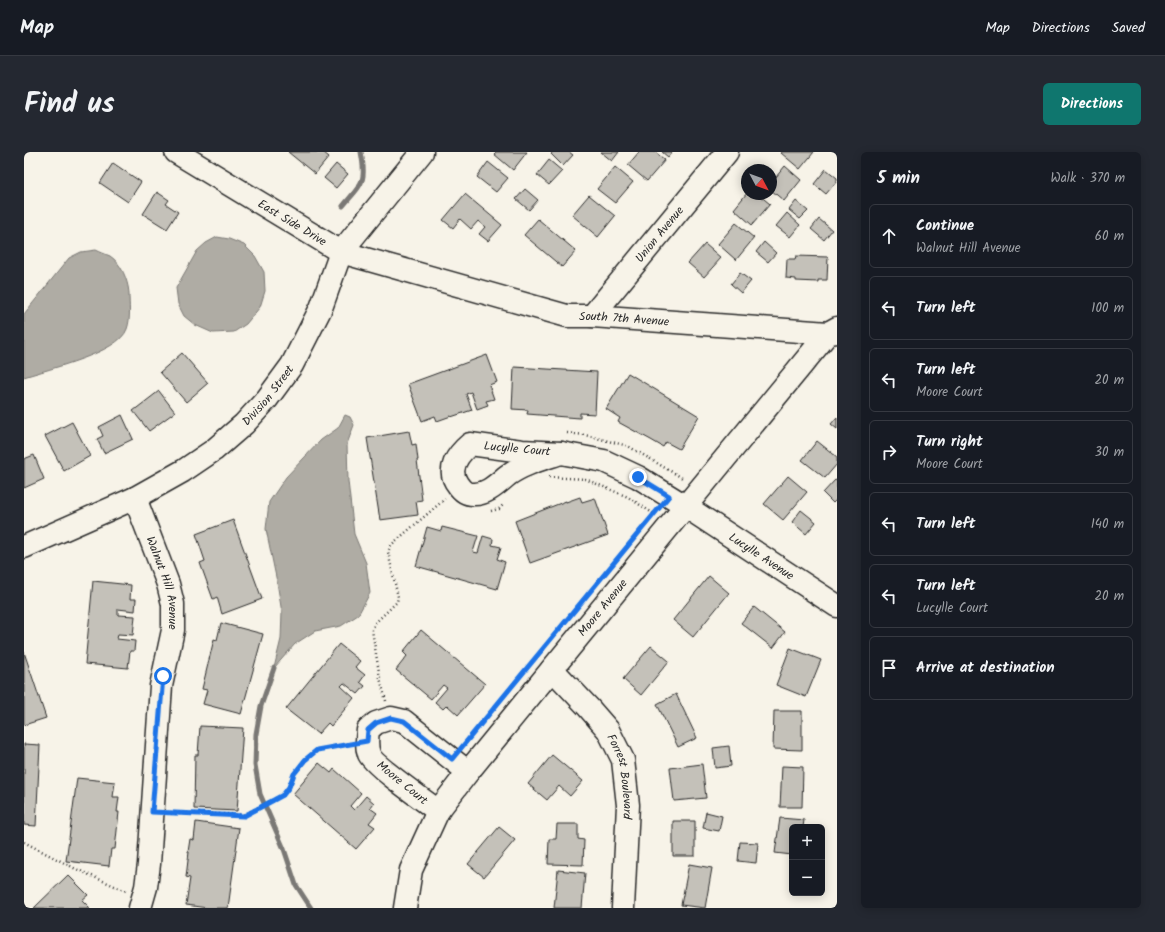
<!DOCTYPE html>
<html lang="en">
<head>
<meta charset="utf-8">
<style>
	:root { --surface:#171b24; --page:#242831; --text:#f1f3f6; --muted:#9ea1a6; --line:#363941; --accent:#0f766e }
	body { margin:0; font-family:Kalam,sans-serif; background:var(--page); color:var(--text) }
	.controls { position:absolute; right:12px; bottom:12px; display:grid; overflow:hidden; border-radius:6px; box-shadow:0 2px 10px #0003 }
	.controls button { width:36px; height:36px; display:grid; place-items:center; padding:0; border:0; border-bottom:1px solid var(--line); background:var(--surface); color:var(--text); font:20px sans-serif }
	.compass { position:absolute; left:717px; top:12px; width:36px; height:36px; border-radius:50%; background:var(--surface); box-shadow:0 2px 10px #0003; rotate:131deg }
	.stop { position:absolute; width:12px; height:12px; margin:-9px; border:3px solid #1a73e8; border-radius:50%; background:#fff }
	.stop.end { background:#1a73e8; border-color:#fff; box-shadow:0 1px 4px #0008 }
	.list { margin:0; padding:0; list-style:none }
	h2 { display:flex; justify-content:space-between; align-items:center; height:52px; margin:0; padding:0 16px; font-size:17px }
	h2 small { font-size:13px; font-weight:400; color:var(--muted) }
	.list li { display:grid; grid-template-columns:26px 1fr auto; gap:12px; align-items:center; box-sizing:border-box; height:64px; margin:0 8px 8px; padding:0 8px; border:1px solid var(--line); border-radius:6px }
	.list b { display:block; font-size:15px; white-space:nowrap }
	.list p { margin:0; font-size:13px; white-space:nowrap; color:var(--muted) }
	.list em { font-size:13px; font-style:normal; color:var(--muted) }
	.icon { flex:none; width:22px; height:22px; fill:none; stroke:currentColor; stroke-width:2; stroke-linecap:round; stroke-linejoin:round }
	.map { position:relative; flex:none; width:813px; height:756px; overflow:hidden; border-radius:6px }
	header { display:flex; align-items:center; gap:24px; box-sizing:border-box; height:56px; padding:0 20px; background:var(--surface); border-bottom:1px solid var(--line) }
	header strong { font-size:19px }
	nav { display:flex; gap:22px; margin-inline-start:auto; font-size:14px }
	.intro { display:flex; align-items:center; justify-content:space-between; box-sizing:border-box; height:96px; padding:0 24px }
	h1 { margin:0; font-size:28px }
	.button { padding:10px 18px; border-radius:6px; background:var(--accent); color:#fff; font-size:14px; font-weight:700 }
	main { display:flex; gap:24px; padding:0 24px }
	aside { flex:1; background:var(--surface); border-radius:6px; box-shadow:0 2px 10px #0003 }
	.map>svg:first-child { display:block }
	.water { fill:#afaca4; stroke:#7a7874 }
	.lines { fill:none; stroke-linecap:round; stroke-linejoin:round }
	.stream { stroke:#7a7874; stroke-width:5 }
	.building { fill:#c4c1b9; stroke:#2b2b2b }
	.minor-casing { stroke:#2b2b2b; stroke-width:25 }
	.path { stroke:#2b2b2b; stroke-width:2.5; stroke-dasharray:1 3; stroke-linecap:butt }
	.minor { stroke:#f7f3e8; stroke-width:22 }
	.route { stroke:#1a73e8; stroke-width:5 }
	.labels { text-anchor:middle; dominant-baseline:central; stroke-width:4; stroke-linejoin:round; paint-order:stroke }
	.street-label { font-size:12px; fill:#2b2b2b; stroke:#f7f3e8 }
</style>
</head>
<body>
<header>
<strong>Map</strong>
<nav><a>Map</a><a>Directions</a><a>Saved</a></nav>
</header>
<div class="intro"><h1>Find us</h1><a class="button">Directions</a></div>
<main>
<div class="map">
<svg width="813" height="756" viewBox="0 0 813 756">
	<rect width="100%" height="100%" fill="#f7f3e8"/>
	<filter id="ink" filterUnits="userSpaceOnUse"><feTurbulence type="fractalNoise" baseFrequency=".025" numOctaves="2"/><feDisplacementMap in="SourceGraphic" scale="8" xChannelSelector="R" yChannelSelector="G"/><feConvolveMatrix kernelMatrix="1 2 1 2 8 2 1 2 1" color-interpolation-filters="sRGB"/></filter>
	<g filter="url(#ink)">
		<path class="water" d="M193,85L205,87L220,93L231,104L240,120L241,139L236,155L222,172L210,180L189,181L171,173L160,164L154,152L152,136L173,99L182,91Z
			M72,98C76,100 81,102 86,104C97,111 104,128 105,141C105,153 107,166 103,177C95,201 24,217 0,225V162L45,106L57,100Z
			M321,263L326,265L330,273L323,292L324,329L330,382L342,411L346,441L334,463L317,474L291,479L271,492L250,516L257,487L258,461L253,430L242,377L245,350L262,325L297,288L314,276Z"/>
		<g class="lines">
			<path class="stream" d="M319,54C338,31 343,31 337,0
				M250,516L237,554L232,582L231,613L236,642L260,697L272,733L287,756"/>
		</g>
		<path class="building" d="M264,0H299L305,5L291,22Z
			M472,0H503L489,18L470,2Z
			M529,0H545L549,3L539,14L527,2Z
			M577,0H595L588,9Z
			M615,0H631L641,8L623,29L604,13Z
			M638,0H648L644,5Z
			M758,0H790L776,17L757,1Z
			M525,8L538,19L525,33L513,23Z
			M464,10L484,26L472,40L453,25Z
			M89,11L117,30L104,50L76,31Z
			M312,12L324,22L312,36L300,26Z
			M761,14L777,28L760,49L747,38V31Z
			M591,15L609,30L591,51L573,37Z
			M802,17L813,26V29L802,42L790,32Z
			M501,37L514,48L505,58L492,47Z
			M133,40L145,48L142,52L154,60L143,77L119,62Z
			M723,41L734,42L746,52L728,73L710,57Z
			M441,42L478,73L464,89L455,82L461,75L454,69L447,77L436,67L429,76L419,68Z
			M565,43L591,64L574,85L548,63Z
			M772,49L784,59L776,67L765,58Z
			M763,61L776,73L766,85L752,74Z
			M514,67L552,99L538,115L500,83Z
			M795,67L808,78L800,88L787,77Z
			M712,71L730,86L712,108L694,92Z
			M740,90L752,101L744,110L732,100Z
			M681,92L697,106L680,125L664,111Z
			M772,104L804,105L803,128H794V130L772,129V127L762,126L763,107H771Z
			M716,121L727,129L717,141L707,132Z
			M158,201L184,231L162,250L136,220Z
			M463,203L473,230L465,233L470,247L462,249L464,253L453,257L447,240L442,242L448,258L427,265V264L413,269L411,264L398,269L384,232Z
			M490,215L573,220L571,262L556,261V266L542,265L503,262L504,258L488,257Z
			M604,221L675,264L655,297L642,290L639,295L627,288L594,270L596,266L582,257Z
			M135,239L151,260L125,279L109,259Z
			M98,263L109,287L80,301L73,287L79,284L75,275Z
			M813,265V277L807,272Z
			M48,270L66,304L40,319L21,284Z
			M385,279L388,293L392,292L394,308H393L398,348L392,349L394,363L356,368L343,286Z
			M793,289L813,305V312L801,326L778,308Z
			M10,303L20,327L0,336V307Z
			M764,324L783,340L759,368L740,352Z
			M811,328L813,329V347L809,351L799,341Z
			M556,345L558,350L571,346L584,383L506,411L491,369L542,349V350Z
			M777,358L792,370L782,382L768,370Z
			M209,368L238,447L198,462L193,445L189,447L176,411L181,409L172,382Z
			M403,375L417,379L418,375L454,384L449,400L454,401L459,384L469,387L468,393L477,395L473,407L481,410L473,437L392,414Z
			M685,424L705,441L669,485L649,468Z
			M69,429L107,433L106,447H112L111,459L94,457V463L111,464L109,483L94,482L93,487L111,489L110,499H106L104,516L61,512Z
			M730,455L761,480L749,496L717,471Z
			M197,471L239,482L217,562L179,552L183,538L178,537L190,487L193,488Z
			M397,478L461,532L434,563L423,553L419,557L411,550L423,536L419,533L407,547L372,518L383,504L379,500Z
			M315,492L336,509L331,515L341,523L336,530L341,534L334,542L320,531L317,534L330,546L307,574L304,571L294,582L262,557Z
			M627,494L645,509L617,543L599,527Z
			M766,496L797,508L782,545L752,533Z
			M0,500L22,566L0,573Z
			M652,542L673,586L654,595L633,552Z
			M750,559H778V598L749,597Z
			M176,574L219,576L213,659L170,657L171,603H174Z
			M0,592L16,593L12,674L0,673Z
			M705,594L707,614L691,616L689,596Z
			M528,603L559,629L546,644L535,634L523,648L504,632Z
			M295,611L307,621L310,617L337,641L326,654L330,658L342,644L350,651L346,656L353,661L345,671L351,675L332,697L269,642Z
			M678,612L682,646L650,649L646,616Z
			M758,614L779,615L778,655H756Z
			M53,626L91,630L89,645H95L93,660H95L91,697H87L85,714L42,709Z
			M682,660L698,664L695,679L679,676Z
			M756,666L780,668L779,675H768V703L751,701Z
			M649,669H671V704H649Z
			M172,670L215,676L204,756H183L162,753L166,726L162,725L165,700H164L166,687L170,688Z
			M533,672H554V687L560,688L559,713L524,712L525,687H532Z
			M475,675L491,688L460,725L444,712Z
			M716,690L734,691L732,711L714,709Z
			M665,712L688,716L681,756L657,753Z
			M534,718L561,721L558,756H530Z
			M44,723L64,743L58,748L66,756H10Z"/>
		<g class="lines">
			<g class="minor-casing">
				<g id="minor">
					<path id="s1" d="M152,0L317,100L543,164H568L804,181L813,180"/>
					<path id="s2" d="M568,164L703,0"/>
					<path d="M446,292L498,299L537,301C519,307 499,312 484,323C474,331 463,343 449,342C442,342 438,339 434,333C422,318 433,303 446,292Z"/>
					<path id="s3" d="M537,301L580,309L614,325L661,354L813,454"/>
					<path id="s4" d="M111,346L144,432L149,452V478L137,534L125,712L122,735L116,756"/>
					<path id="s5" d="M0,395L111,346L159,319L190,298L220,272L243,247L268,213L297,156L317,100L398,0"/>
					<path id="s6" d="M528,517L564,555L584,578L599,608L604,653L599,756"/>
					<path d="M414,659C402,650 348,612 345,602C342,594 343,586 344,578L352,571L367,566L380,569L444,620"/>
					<path id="s7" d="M381,756L387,718L414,659L444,620L528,517L804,181L813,176"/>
				</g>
			</g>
			<path class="path" d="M543,281L561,283L604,294L660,327
				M525,325L561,327L604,345L630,362
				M467,359L475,357L480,352
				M362,549L356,526L348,478L351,471L373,450L374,445L364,400L367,393L421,347
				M147,661L220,663L259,643L265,635L270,622L281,608L293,598L325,592
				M0,690L52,717L102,739"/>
			<use href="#minor" class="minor"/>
		</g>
	</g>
	<g class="lines" filter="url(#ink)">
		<path class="route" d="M139,524L128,660L220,664L259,643L265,635L270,622L281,608L293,598L343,589L344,578L352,571L367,566L380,569L428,607L645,344L614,325"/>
	</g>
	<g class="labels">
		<g class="street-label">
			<text stroke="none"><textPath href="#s1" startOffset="136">East Side Drive</textPath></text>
			<text stroke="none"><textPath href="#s2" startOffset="106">Union Avenue</textPath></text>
			<text stroke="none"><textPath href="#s1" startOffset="485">South 7th Avenue</textPath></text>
			<text stroke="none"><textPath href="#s5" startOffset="291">Division Street</textPath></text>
			<text transform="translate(493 297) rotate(5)">Lucylle Court</text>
			<text stroke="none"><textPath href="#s3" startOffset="228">Lucylle Avenue</textPath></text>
			<text stroke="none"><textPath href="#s4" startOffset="90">Walnut Hill Avenue</textPath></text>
			<text stroke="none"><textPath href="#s7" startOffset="365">Moore Avenue</textPath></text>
			<text stroke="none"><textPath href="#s6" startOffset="132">Forrest Boulevard</textPath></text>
			<text transform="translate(378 631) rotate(39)">Moore Court</text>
		</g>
	</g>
</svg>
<div class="controls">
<button>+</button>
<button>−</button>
</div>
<svg class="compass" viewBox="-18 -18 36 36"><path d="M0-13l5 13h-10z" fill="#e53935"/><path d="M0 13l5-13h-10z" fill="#9ea1a6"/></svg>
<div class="stop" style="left:139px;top:524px"></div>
<div class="stop end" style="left:614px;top:325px"></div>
</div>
<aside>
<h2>5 min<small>Walk · 370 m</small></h2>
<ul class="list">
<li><svg class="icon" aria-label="ahead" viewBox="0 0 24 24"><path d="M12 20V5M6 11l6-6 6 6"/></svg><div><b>Continue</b><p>Walnut Hill Avenue</p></div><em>60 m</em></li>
<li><svg class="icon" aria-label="left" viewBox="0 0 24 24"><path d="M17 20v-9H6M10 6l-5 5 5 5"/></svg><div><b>Turn left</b></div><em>100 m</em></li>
<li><svg class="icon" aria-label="left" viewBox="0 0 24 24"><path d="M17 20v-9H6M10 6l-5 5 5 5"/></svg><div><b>Turn left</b><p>Moore Court</p></div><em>20 m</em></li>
<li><svg class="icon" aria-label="right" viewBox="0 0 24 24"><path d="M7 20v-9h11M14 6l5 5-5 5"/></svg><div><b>Turn right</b><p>Moore Court</p></div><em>30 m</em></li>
<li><svg class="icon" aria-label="left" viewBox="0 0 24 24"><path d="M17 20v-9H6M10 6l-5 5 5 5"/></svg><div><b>Turn left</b></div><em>140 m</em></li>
<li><svg class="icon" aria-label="left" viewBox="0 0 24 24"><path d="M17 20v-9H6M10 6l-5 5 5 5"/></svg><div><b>Turn left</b><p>Lucylle Court</p></div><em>20 m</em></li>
<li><svg class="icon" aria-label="arrive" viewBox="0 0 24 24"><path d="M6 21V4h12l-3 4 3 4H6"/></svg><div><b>Arrive at destination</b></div></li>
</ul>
</aside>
</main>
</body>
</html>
